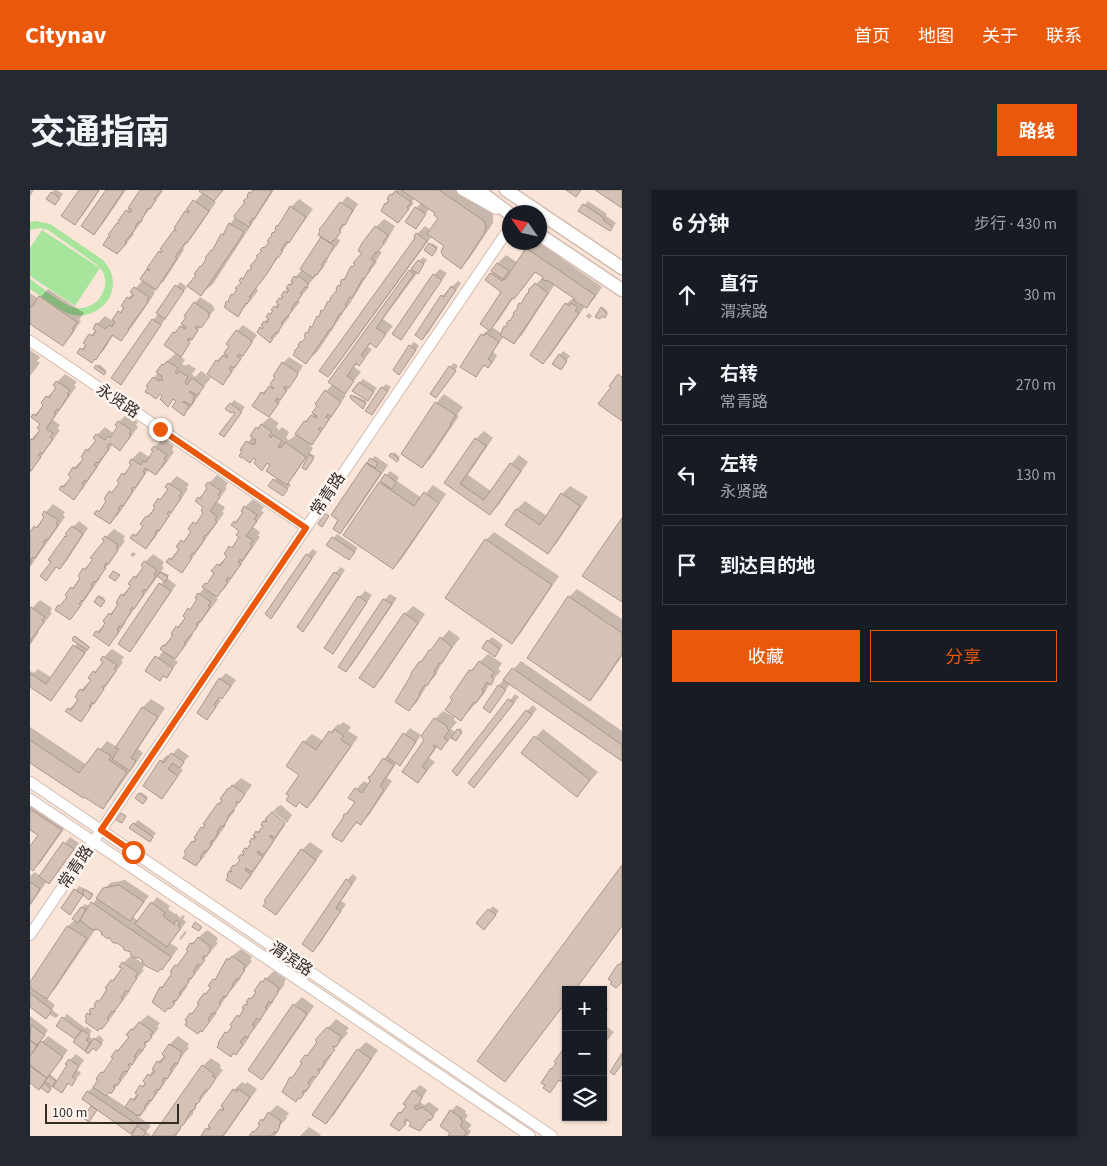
<!DOCTYPE html>
<html lang="zh">
<head>
<meta charset="utf-8">
<style>
	:root { --surface:#171b24; --page:#242831; --text:#f1f3f6; --muted:#9ea1a6; --line:#363941; --accent:#ea580c }
	body { margin:0; font-family:"Source Sans 3","Noto Sans SC",sans-serif; background:var(--page); color:var(--text) }
	.controls { position:absolute; right:15px; bottom:15px; display:grid; overflow:hidden; border-radius:0px; box-shadow:0 1px 4px #0004 }
	.controls button { width:45px; height:45px; display:grid; place-items:center; padding:0; border:0; border-bottom:1px solid var(--line); background:var(--surface); color:var(--text); font:25px sans-serif }
	.compass { position:absolute; left:472px; top:15px; width:45px; height:45px; border-radius:50%; background:var(--surface); box-shadow:0 1px 4px #0004; rotate:304deg }
	.scale { position:absolute; left:15px; bottom:12px; width:134px; box-sizing:border-box; padding-left:5px; border:2px solid #342c27; border-top:0; font-size:14px; line-height:18px; white-space:nowrap; color:#342c27; -webkit-text-stroke:4px #fdf5f0; paint-order:stroke }
	.stop { position:absolute; width:15px; height:15px; margin:-11px; border:4px solid #ea580c; border-radius:50%; background:#fff }
	.stop.end { background:#ea580c; border-color:#fff; box-shadow:0 1px 5px #0008 }
	.list { margin:0; padding:0; list-style:none }
	h2 { display:flex; justify-content:space-between; align-items:center; height:65px; margin:0; padding:0 20px; font-size:21px }
	h2 small { font-size:16px; font-weight:400; color:var(--muted) }
	.list li { display:grid; grid-template-columns:32px 1fr auto; gap:15px; align-items:center; box-sizing:border-box; height:80px; margin:0 10px 10px; padding:0 10px; border:1px solid var(--line); border-radius:0px }
	.list b { display:block; font-size:19px; white-space:nowrap }
	.list p { margin:0; font-size:16px; white-space:nowrap; color:var(--muted) }
	.list em { font-size:16px; font-style:normal; color:var(--muted) }
	.actions { display:flex; gap:10px; padding:15px 20px }
	.actions a { flex:1; padding:11px 0; border:1px solid var(--accent); border-radius:0px; text-align:center; font-size:18px; color:var(--accent) }
	.actions .main { background:var(--accent); color:#fff }
	.icon { flex:none; width:28px; height:28px; fill:none; stroke:currentColor; stroke-width:2; stroke-linecap:round; stroke-linejoin:round }
	.map { position:relative; flex:none; width:592px; height:946px; overflow:hidden; border-radius:0px }
	header { display:flex; align-items:center; gap:30px; box-sizing:border-box; height:70px; padding:0 25px; background:var(--accent); color:#fff }
	header strong { font-size:24px }
	nav { display:flex; gap:28px; margin-inline-start:auto; font-size:18px }
	.intro { display:flex; align-items:center; justify-content:space-between; box-sizing:border-box; height:120px; padding:0 30px }
	h1 { margin:0; font-size:35px }
	.button { padding:12px 22px; border-radius:0px; background:var(--accent); color:#fff; font-size:18px; font-weight:700 }
	main { display:flex; gap:30px; padding:0 30px }
	aside { flex:1; background:var(--surface); border-radius:0px; box-shadow:0 1px 4px #0004 }
	.map>svg:first-child { display:block }
	.green { fill:#a7e59c }
	.shadow { fill:#0003; fill-rule:evenodd }
	.building { fill:#d6c2b5; stroke:#ab978b }
	.lines { fill:none; stroke-linecap:round; stroke-linejoin:round }
	.tertiary-casing { stroke:#d1bdb1; stroke-width:12 }
	.primary-casing { stroke:#d1bdb1; stroke-width:15 }
	.tertiary { stroke:#fff; stroke-width:10 }
	.primary { stroke:#fff; stroke-width:12 }
	.route { stroke:#ea580c; stroke-width:6 }
	.labels { text-anchor:middle; dominant-baseline:central; stroke-width:5; stroke-linejoin:round; paint-order:stroke }
	.street-label { font-size:16px; fill:#342c27; stroke:#fdf5f0 }
</style>
</head>
<body>
<header>
<strong>Citynav</strong>
<nav><a>首页</a><a>地图</a><a>关于</a><a>联系</a></nav>
</header>
<div class="intro"><h1>交通指南</h1><a class="button">路线</a></div>
<main>
<div class="map">
<svg width="592" height="946" viewBox="0 0 592 946">
	<rect width="100%" height="100%" fill="#fae5d8"/>
	<path class="green" d="M6,31L20,34L73,70C77,75 81,80 82,86C88,109 65,129 43,125C34,124 9,105 0,99V89C12,97 33,116 46,118C71,121 86,89 66,74L18,40L9,38L0,40V32Z
		M12,40L70,78L45,116L0,86V58Z"/>
	<path class="shadow" d="M0,0H4L0,7Z
		M24,0H27L33,4L28,10L17,8Z
		M50,0H70L53,25L45,33Z
		M77,0H96L72,35L63,43Z
		M111,0L133,1L112,29L113,30L103,43L104,44L95,55L79,48Z
		M171,0H194L183,10L186,12L165,43L153,58L154,60L134,91L126,98L124,102L125,103L102,137L90,149L84,144L74,160L66,168L49,162L56,154L55,153L66,139L67,134L75,126L83,131L94,117L98,108L103,103L102,102L113,90L119,77L147,38L156,22L173,2Z
		M223,0H244L183,94L171,104L168,85L166,84L177,71L182,61Z
		M366,0H429L460,21L463,25V33L439,69L431,77L416,56L402,46L306,177L298,185L387,48V44L395,36L401,40L410,28L407,23L400,18L386,38V18L392,12L385,8L382,12L384,13L374,25L352,21L361,5Z
		M317,6L328,14L306,48L310,50L309,53L296,69L298,70L293,78L277,96L279,97L268,110L270,112L259,125L260,126L249,140L250,141L248,144L240,152L230,145L231,138L265,87L273,79L293,46L291,40Z
		M269,9L283,19L226,98L228,100L225,105L208,125L196,117L198,111L209,99L213,92L212,89L219,83V80L234,61V58L240,52L248,36L261,17Z
		M558,11L577,24L576,26L586,33L580,40L550,20Z
		M354,29L365,36L355,54L348,60L352,62L346,71L347,72L338,84L319,115L313,121V123L288,161L276,172L277,147L276,145L309,100L307,98L309,96L333,63L346,37Z
		M504,52H508L572,97L565,108L557,116L556,115L521,165L513,173L536,114L544,107L525,94L492,145L484,153L474,146L463,162L467,165L464,171L458,177L455,175L445,186L452,145L459,139L473,101L457,90L468,73L476,65L488,73ZM506,81L513,87L500,100L501,101L472,144L462,137L468,131L484,107L492,100Z
		M402,53L408,57L402,65L396,60Z
		M393,67L397,70L353,129L363,136L346,156L341,153L338,157L342,159L337,166L324,177L331,182L313,204L316,205L307,219L287,248L280,255L283,258L280,263L285,266L277,277L280,268L277,267L264,286L258,292L261,295L253,304L240,295L247,287L242,274L239,272L232,279L227,269L212,260L223,246L227,238L240,227L249,233L246,237L249,240L252,237L259,242L256,248L259,250L265,246L275,231L285,223L296,201L303,194L379,81Z
		M410,79L417,83L376,142L364,143L404,85Z
		M428,91L431,93L398,143L392,149L412,106Z
		M150,92L157,97L134,127L136,128L96,187L90,193L123,130L129,123Z
		M18,99L54,123L49,130L51,131L41,146L33,154L0,132V103L9,109Z
		M170,107L184,116L183,118L185,119L164,145L156,159L150,166L155,170L152,174L156,176L158,174L166,179L162,184L165,187L171,181L181,188L170,201L171,202L162,216L154,224L148,210L145,208L138,215L124,188L133,175L147,162L144,143L154,134L165,113Z
		M573,117L578,122L576,125L572,118Z
		M559,123L562,126L559,129L556,126Z
		M213,135L227,145L199,187L193,193L186,171L196,163L207,141Z
		M384,152L389,156L369,183L380,156Z
		M0,160L10,167L7,171L10,173L0,186Z
		M533,161L540,166L534,174L530,165Z
		M259,167L273,176L245,219L239,225L232,203L242,195L253,173Z
		M424,173L428,176L406,207L420,177Z
		M69,174L76,180L73,183L66,178Z
		M35,184L47,192L44,195L46,197L23,230L30,235L27,239L30,240L0,283V250L9,241L10,242L12,234L4,225L15,215L13,213L17,207L26,199L27,192Z
		M333,189L347,198L341,206L330,192Z
		M356,194L361,197L342,224L352,198Z
		M414,204L433,217L427,225L429,226L400,269L392,277L372,263L406,213Z
		M324,205L337,211L334,216L321,208Z
		M204,210L215,217L197,242L206,223L197,219Z
		M97,224L108,232L106,235L108,237L98,251L90,259L83,254L52,300L44,308L32,296L41,289L44,278L52,270L53,271L57,260L67,250V245L75,237L83,243L87,239L89,232Z
		M454,241L463,248L438,285L461,301L481,274L489,265L498,272L468,316L460,324L416,293L446,249Z
		M133,248L144,256L142,260L144,262L134,276L126,284L119,279L88,325L80,333L66,324L77,312L76,309L90,292L93,284L101,277L100,272L102,269L110,261L119,267L123,264L125,257Z
		M364,262L370,267L367,270L361,266Z
		M345,266L358,275L318,334L310,342L337,274Z
		M360,281L369,287L367,291L392,308L403,295L416,304L371,370L363,378L350,293Z
		M187,285L198,293L195,297L197,298L187,312L195,317L192,322L194,323L159,373L151,381L140,369L150,359L148,357L163,341L160,339L173,325L175,317L169,308L177,300L179,293Z
		M147,286L159,294L156,298L158,299L124,349L116,357L102,348L113,337L117,326L127,317L125,315L138,301L139,294Z
		M540,296L558,307L526,354L518,362L477,334L487,319L495,311L517,326L532,304Z
		M223,309L234,317L231,321L234,322L223,337L230,342L228,346L230,347L195,398L185,407L188,409L162,444L163,445L153,459L144,469L148,472L142,480L136,486L117,481L134,460L132,458L134,455L142,447L147,437L157,427L155,426L167,411L169,404L185,385L188,375L199,365L196,363L209,349L211,341L205,332L213,324L215,317Z
		M23,314L35,322L33,325L35,327L0,377L1,343L16,326L13,325Z
		M49,331L58,338L36,372L30,378L27,376L16,389L22,371L43,337Z
		M84,339L95,346L93,350L95,351L69,387L70,388L48,420L40,428L29,416L39,406L42,398L50,390L54,379L62,371L76,351V347Z
		M464,342L529,386L490,444L482,452L456,350Z
		M307,344L328,358L319,368L298,354Z
		M283,359L287,362L247,421L241,427L277,365Z
		M103,362L106,364L103,367L100,365Z
		M123,364L134,372L132,376L134,378L131,381L139,385L137,388L146,395L106,454L100,460L90,453L134,390L128,386L95,432H96L87,446L79,454L67,442L75,434L80,424L88,416L92,405L100,397L105,387L113,379L115,372Z
		M311,377L315,380L279,434L273,440L305,383Z
		M547,399L592,429V466L568,501L560,509L539,407Z
		M335,401L342,405L308,457L302,463L295,458L329,407Z
		M360,404L367,408L322,475L316,481L309,476L354,410Z
		M70,405L75,409L70,415L69,407Z
		M10,410L22,418L20,422L22,423L8,441L9,442L0,455V425L2,418Z
		M383,416L395,424L352,488L344,496L375,424Z
		M419,440L430,448L413,470L406,485L399,492L387,512L379,520L390,473Z
		M46,446L60,457L21,510L0,496V481L4,483L8,479L22,488L48,452L43,449Z
		M462,447L473,455L469,461L458,451Z
		M82,459L94,467L91,471L93,472L58,522L50,530L37,521L48,511L51,500L59,492L61,493L64,482L75,472L74,467Z
		M458,464L472,473L468,479L471,481L461,492L454,504L431,530L440,481Z
		M491,471L592,541V569L480,494L460,521L454,517L469,495Z
		M196,483L206,490L198,501L192,507L191,506L189,509L191,511L177,529L190,489Z
		M485,504L489,507L427,584L423,581Z
		M121,509L135,518L108,559L113,563L80,610L72,618L0,571V537L57,575L77,551L87,557L113,517Z
		M503,515L507,519L444,597L497,521Z
		M413,521L424,527V530L427,532L421,539L426,543L430,538L432,540L425,549L422,547L411,558L408,556L399,568L405,572L388,592L396,550L405,529Z
		M313,532L321,537L318,541L328,547L285,609L277,617L261,606L271,585L274,552L282,544L293,551L308,534L310,535Z
		M380,538L391,545L376,568L370,574L367,572L357,588L362,591L339,625L331,633L328,631L312,651L315,624L327,612L326,599L334,591L339,594L341,591L339,587Z
		M513,539L568,582L547,606L492,563Z
		M148,558L159,566L149,577L153,580L132,607L131,571L137,565L140,567Z
		M211,588L222,595L204,619L205,621L194,634L196,635L174,667L166,675L163,652L199,599Z
		M111,602L118,607L113,613L106,608Z
		M0,605L39,632L11,672L3,680L0,678V658L9,645L0,638Z
		M251,615L262,625L257,633L244,622L242,624L255,635L219,689L211,697L200,682L211,669L212,665L222,653L221,652L227,642L234,635L232,634L234,631L247,617Z
		M108,630L126,643L119,651L104,634Z
		M40,647L49,653L25,686L19,692L17,691L0,716V686L5,682L10,686Z
		M280,652L293,661L254,715L246,723L236,710L272,660Z
		M592,677V736L545,800H536V812L483,882L475,890Z
		M323,684L327,688L311,711L316,714L289,755L283,760L317,690Z
		M95,690L119,706L103,727L108,731L127,707L140,716L138,719L145,724L146,723L150,728L153,725L155,726L153,729L156,732L140,753L148,758L140,770L132,778L116,774L112,779L114,780L98,799L100,801L92,812L84,820L86,821L80,829L72,837L58,824L76,803L82,791L93,778V773L103,764L100,760L98,761L96,760L95,757L67,737L25,799L16,808L25,815L22,820L29,825L26,828L0,815V795L38,736L45,730L44,729L52,717L55,714L60,717L80,693ZM108,766L115,770L113,773L105,768Z
		M49,696L63,703L61,707L54,704L40,723L32,718Z
		M463,716L469,721L457,734L448,733Z
		M177,740L188,748L186,752L188,753L171,773L172,774L169,779L156,795L158,796L148,809L140,818L123,812L131,797L140,789L146,776L159,761L161,754Z
		M155,741L157,742L151,750L149,749Z
		M211,759L222,767L220,770L222,771L209,787L211,788L204,797L197,804L198,805L185,822L187,823L180,832L172,840L161,824L171,814L175,804L182,796L180,795L191,783L198,769Z
		M244,781L256,789L254,793L255,794L243,810L244,811L231,828L232,829L225,838L218,845L220,846L214,855L206,863L204,862L201,865L196,843L203,836L208,826L215,819L214,818L227,802L232,792Z
		M272,807L284,816L240,880L232,888L264,815Z
		M573,811L577,813L575,816L578,818L573,829Z
		M37,824L55,838L57,837L62,841L58,846L64,850L69,845L74,850L70,855L63,857L58,862L44,852L47,849L28,835Z
		M118,825L130,833L127,837L129,838L112,859L114,860L97,881L98,882L89,894L81,902L79,901L76,904L96,917L108,903L128,872L135,865L133,864L140,854L148,846L159,854L157,857L159,858L147,872L149,873L118,916L108,926L121,936L116,942L122,946H102L104,944L67,919L62,926L63,916L58,902L70,890L68,888L85,868L83,867L87,861L100,846L98,845L102,839Z
		M0,826L18,840L9,853L10,854L18,846L38,860L20,884L28,891L39,875L40,870L46,864L54,870L47,880L51,883L47,888L41,894L39,893L32,901L27,890L18,902L10,896L0,892Z
		M306,829L319,838L316,841L318,843L300,863L302,865L293,878L288,884L278,900L270,908L261,888L269,880L276,866L289,851L287,850Z
		M573,834L584,842L573,856Z
		M336,852L348,860L304,925L296,933L328,860Z
		M181,868L191,875L190,878L193,880L178,899V901L164,918L163,924L148,940L147,946H124L173,876Z
		M212,892L215,894L217,892L227,899L194,946H172L204,900Z
		M390,895L397,900L390,912L394,915L399,912L409,919L390,940L379,930L369,939L370,923L377,915L384,901Z
		M247,915L259,923L256,927L257,928L247,939L249,940L245,946H221L231,934L232,930Z
		M427,915L436,921L435,923L438,925L435,930L441,934V936L438,939L441,941L438,946H419L422,942L421,921Z
		M279,937L291,945L290,946H270Z"/>
	<path class="building" d="M49,0H69L45,35L31,26Z
		M76,0H94L64,45L51,36Z
		M110,0H132L124,9L126,10L120,19L118,18L110,33L108,32L105,37L106,38L95,52L97,53L87,64L73,55L78,47L79,48L80,47L78,45L87,33L88,34L89,32L88,31L96,20L100,23L102,20L98,18Z
		M170,0H193L184,11L169,1Z
		M223,0H242L224,29L223,28L219,33L221,34L219,37L205,28L204,26L215,12L213,11L218,7L217,6L219,2L221,3Z
		M371,0H409L454,31L456,36L455,42L431,79L413,66L411,61L414,56L397,44L408,28L404,25L405,23Z
		M536,0H551L546,7Z
		M565,0H592V18Z
		M365,1L381,12L377,18L379,19L368,33L351,21L355,13L356,14L359,10L357,9L360,4L362,5Z
		M21,2L30,8L25,15L16,9Z
		M163,10L179,21L157,53L156,52L145,67L147,68L126,100L110,89L117,79L119,81L120,80L117,78L129,61L131,63L132,61L130,59L144,40L146,41V40L144,38L155,21L158,23L159,21L156,20Z
		M310,12L323,20L315,35L313,34L309,40L311,42L304,51L303,50L301,53L288,45L290,41L289,40Z
		M553,14L574,28L573,30L583,37L580,41L548,21Z
		M260,16L276,27L259,53L257,51L251,60L253,61L248,68L247,67L237,84L219,107L221,108L217,114L216,113L208,127L194,117L196,114L195,113L197,111L198,112L201,104L203,105L207,99L205,98L211,93L209,91L211,88L213,89L218,80L219,81L222,77L220,76L228,67L226,66L232,61L230,60L233,57L234,58L239,52L237,51L242,45L241,44L243,42L244,43L246,39L245,38L247,35L248,36Z
		M385,17L396,24L386,39L375,32Z
		M199,33L214,42L211,46H212L171,106L157,96L166,85L164,84L170,76L171,77L176,69L175,68L181,60L182,61L191,44L193,45Z
		M345,36L358,45L353,52L354,53L347,63L346,62L341,69L345,71L339,79L340,80L334,89L333,88L322,108L320,107L315,115L317,116L311,124L310,123L301,140L300,139L276,174L263,165L265,162L264,161L269,156L268,155L271,151L272,152L276,147L274,146L276,142L278,143L280,136L282,137L287,126L289,127L291,120L293,121L298,111L299,112L301,109L300,108L307,100L306,99L308,95L310,96L311,94L310,93L312,89L314,90L321,76L323,77L325,74L323,73L332,63L328,61L332,53Z
		M386,43L397,51L298,187L289,181L385,48L384,47Z
		M291,47L304,56L297,69L296,68L291,75L293,76L287,85L285,84L283,88L270,79Z
		M399,53L407,59L402,66L394,60Z
		M496,58L565,105L557,118L544,111L545,109L517,90L516,91L512,89L513,87L505,82L484,109L482,108L460,141L450,134L471,102L455,90L460,83L472,91L473,89L461,81L467,73L479,81L473,89L475,90Z
		M388,70L394,74L388,84L381,79Z
		M379,80L384,84L346,138L356,144L346,158L340,153L331,165L335,168L329,176L326,173L317,186L324,191L315,204L298,192Z
		M403,84L412,90L371,150L362,144Z
		M264,86L267,88L269,86L279,94L276,98L275,97L270,104L272,105L261,119L263,120L251,133L253,134L247,143L246,142L241,148L243,149L240,153L227,142L230,137L232,139L233,136L231,135L234,131L237,133L239,129L236,127L239,123L241,124L243,121L241,120L244,116L247,118L249,115L246,112L249,108L251,109L253,107L251,106L254,101L257,103L259,100L256,98L259,94L261,95L263,92L261,91Z
		M505,93L518,103L484,154L470,145L474,136L476,137L477,135L476,134L479,130L480,131L484,124L483,123L488,118L487,117L489,113L491,114L497,103L498,104L499,101L498,100Z
		M145,95L154,101L135,129L126,123Z
		M421,96L426,100L392,150L385,145L411,105L414,107Z
		M104,97L119,107L117,111L118,112L98,139L99,140L94,147L91,151L82,145L66,170L65,169L62,173L47,163L50,158L53,160L56,155L53,153L59,144L63,146L66,141L63,139L66,133L75,139L79,135L82,137L85,132L82,130L88,121L91,123L94,118L91,116L97,107L100,109L104,105L100,102Z
		M9,106L47,132L42,139L44,140L33,156L0,134V116L2,117Z
		M164,112L179,123L178,125L180,126L171,138L167,136L165,138L168,140L162,150L159,148L157,150L160,153L151,167L134,155L143,142L145,143L150,136L155,139L156,137L151,134L156,127L154,126Z
		M535,113L539,116L541,113L548,117L545,121L549,123L513,174L500,165Z
		M571,117L577,124L575,128L572,126L570,129L565,127Z
		M122,129L131,135L91,195L81,188Z
		M206,140L222,151L221,154L213,166L209,164L207,166L211,169L204,178L201,176L199,179L202,181L193,195L177,184L186,170L188,172L193,165L197,168L198,166L194,163L199,156L196,154Z
		M456,143L469,152L458,169L462,172L458,178L454,175L446,187L430,177L451,144L454,146Z
		M379,155L386,160L369,185L363,180Z
		M529,164L537,171L531,180L522,174Z
		M137,171L148,178L145,182L147,184L149,181L158,187L155,193L157,195L162,188L174,197L167,205L160,201L159,202L165,206L163,209L164,210L161,215L154,211L153,212L159,216L154,226L142,217L146,211L143,209L138,217L130,209L132,206L130,204L126,209L118,203V204L115,202L118,197L116,196L123,187L129,191L130,189L132,191V186L126,182L132,174L134,175Z
		M252,172L268,183L267,186L259,198L255,196L253,198L257,200L250,210L247,208L245,211L249,213L239,227L222,216L231,202L234,204L239,196L243,199L244,198L240,194L245,187L243,186Z
		M66,175L76,182L74,185L64,178Z
		M419,176L426,181L406,208L400,204Z
		M588,184L592,187V231L568,214L581,197L579,196Z
		M26,191L40,200L37,204L39,205L29,220L27,219L24,223L26,224L16,239L23,243L20,247L23,249L12,264L11,262L8,265L11,267L0,282V249L3,250L10,240L7,238L10,234L1,227L3,224L6,226L13,215L11,213L16,206L19,208L26,197L23,195Z
		M329,192L344,202L338,211L322,201Z
		M351,197L358,201L342,225L335,221Z
		M295,200L311,212L301,227L298,224L296,227L299,229L293,239L290,237L288,239L291,241L282,255L265,244L274,231L276,232L281,225L286,228L287,226L282,223L287,216L285,214Z
		M321,205L336,213L333,219L320,208Z
		M405,212L426,225L420,234L421,235L392,278L371,264Z
		M200,213L212,222L194,247L189,244L205,223L202,222L201,223L195,219Z
		M88,231L101,240L99,244L101,245L90,261L80,253L77,257L79,259L68,273L67,272L64,275L67,277L56,292L55,290L52,294L54,295L44,310L29,299L31,296L34,297L41,287L38,285L43,277L46,279L53,269L51,267L56,259L58,261L66,250L63,248L66,244L75,250L78,246L80,248L87,237L85,235Z
		M231,234L242,242L239,246L241,248L243,245L252,251L248,257L251,258L255,252L276,267L257,295L236,281L240,275L237,273L232,281L224,273L226,270L224,268L220,273L212,267V268L209,266L212,261L210,260L216,251L223,255L224,253L225,254L226,250L220,246L226,237L228,239Z
		M445,248L456,256L430,294L454,310L480,273L491,281L460,325L414,293Z
		M124,256L137,265L134,269L136,270L126,285L115,278L113,282L115,283L105,298L103,297L101,300L103,301L93,316L91,315L88,318L90,319L80,334L64,324L67,320L69,322L76,311L74,309L79,301L82,303L89,293L87,291L92,283L94,285L101,275L99,273L101,269L111,275L113,271L116,272L123,261L121,260Z
		M361,263L369,269L367,272L359,266Z
		M279,264L284,268L276,280L272,278Z
		M340,268L348,273L345,278L337,273Z
		M336,273L351,283L310,344L303,339L308,330L301,325Z
		M355,284L366,292L362,299L350,291Z
		M243,289L258,299L253,306L238,296Z
		M178,292L191,301L188,305L190,307L180,321L187,326L185,330L187,332L176,346L175,345L173,348L174,350L164,364L162,363L160,367L162,368L152,383L136,372L139,368L141,370L149,359L146,357L151,350L154,352L161,341L158,339L163,332L166,334L173,323L171,321L173,317L165,311L168,307L170,309L177,298L175,296Z
		M349,292L384,316L394,302L409,313L363,379L313,345Z
		M138,293L152,302L149,306L151,308L141,323L139,321L137,324L139,326L129,341L127,340L125,343L126,344L116,359L100,348L103,344L106,346L113,336L110,334L116,326L118,327L122,322L125,317L123,316L128,308L130,310L138,299L135,297Z
		M531,303L550,316L518,364L475,335L486,319L510,335Z
		M214,316L227,325L224,329L227,331L216,346L223,350L220,354L222,356L212,371L210,369L208,372L211,374L200,389L198,387L196,391L198,392L187,407L172,397L175,393L177,394L184,383L181,381L187,374L190,376L197,366L194,364L199,356L202,358L209,347L206,345L209,341L201,335L204,331L206,333L213,322L211,321Z
		M14,321L28,330L26,334L28,335L18,350L16,349L13,352L15,353L5,368L3,367L0,371L2,372L0,375V342L4,336L7,338L14,327L12,325Z
		M295,323L299,326L292,337L288,334Z
		M592,328V412L552,386Z
		M42,336L53,344L30,379L26,377L16,391L10,386L21,372L18,370L35,346L36,347L37,346L35,344Z
		M75,346L88,355L86,358L88,360L78,375L76,373L74,377L76,378L66,392L64,391L61,395L63,396L53,411L52,410L49,414L51,415L40,430L25,420L28,415L30,416L37,407L35,405L41,397L43,399L50,388L48,386L53,378L55,380L63,369L60,368L74,351L72,349Z
		M302,347L325,362L319,370L296,355Z
		M455,349L522,395L482,454L415,408Z
		M276,364L282,368L241,429L235,424Z
		M114,371L127,380L124,385L126,386L116,401L114,399L112,402L114,404L104,419L102,417L100,421L101,422L91,437L89,436L87,440L89,441L79,456L63,445L66,441L69,443L75,433L73,431L79,423L81,425L88,414L86,413L91,404L94,406L101,395L98,394L104,386L106,388L113,377L111,375Z
		M83,381L90,385L85,391L79,387Z
		M130,382L138,387L135,392L127,386Z
		M304,382L310,386L273,442L267,437Z
		M129,393L141,401L100,462L88,454Z
		M168,403L181,412L178,416L180,417L170,432L169,431L166,435L168,436L154,453L156,454L145,469L130,459L133,455L135,456L143,445L141,444L146,436L148,438L155,428L153,426L158,418L160,420L167,409L165,408Z
		M68,406L75,411L71,417L64,412Z
		M328,406L337,412L303,464L294,458Z
		M538,406L592,443V464L560,511L497,468Z
		M353,409L362,414L316,482L308,477Z
		M1,417L15,427L12,430L14,432L1,450L2,451L0,453V419Z
		M374,423L388,433L344,498L329,488Z
		M44,446L59,457L57,460L42,450Z
		M410,447L422,457L412,473H409L407,477L404,481L405,483L398,495H395L389,503L390,505L379,521L365,512L381,485V483L389,472L392,471L399,460H401Z
		M457,450L470,459L465,467L452,458Z
		M43,455L55,463L21,511L0,497V486L1,484L16,494Z
		M73,466L87,475L84,479L86,481L75,496L74,495L72,497L74,499L64,514L62,512L59,516L61,517L51,532L35,521L38,518L41,520L48,509L45,507L50,499L53,501L61,490L58,488L63,481L65,483L73,472L70,470Z
		M125,466L143,478L137,488L133,486L130,491L115,481Z
		M449,471L464,482L461,487L464,489L461,495L457,492L452,500L454,501L446,513L444,512L431,531L415,520L422,510L420,508L439,480L442,481Z
		M482,478L592,555V571L473,490Z
		M189,488L201,496L192,509L189,507L184,515L186,517L177,530L167,523Z
		M468,495L476,500L460,523L453,518Z
		M478,509L484,513L427,586L422,581Z
		M112,517L128,527L101,568L106,571L100,581L82,569L89,559L85,558Z
		M496,520L502,525L444,598L438,593Z
		M404,528L417,536V538L419,540L414,548L418,550L411,560L405,555L403,556L405,558L392,577L397,580L388,593L372,582L394,550L391,546Z
		M304,539L314,546L311,550L321,556L277,618L269,612L266,617L256,610L259,606L256,604L269,585L256,576L273,551L286,560L299,541L302,543Z
		M427,539L432,542L426,551L421,548Z
		M373,543L386,552L370,576L357,567Z
		M504,546L560,590L547,607L491,563Z
		M0,550L49,583L68,558L81,566L79,570L97,582L73,619L54,607L53,608L0,573Z
		M141,563L154,572L150,578L142,573L138,579L148,586L132,609L113,596L130,570L134,573Z
		M353,568L364,575L350,596L354,600L331,635L326,632L312,652L303,647L302,644L313,628L314,624H317L325,612L318,608L325,598L332,603L340,591L338,587L341,586Z
		M202,595L215,604L209,613L207,611L206,614L207,615L197,628L198,629L193,637L191,636L187,642L188,643L183,651L182,650L180,653L182,654L176,662L175,660L170,667L172,668L166,676L153,668L156,664L154,662L162,651L164,652L166,649L164,648L171,637L173,638L175,635L173,634L188,613L190,614L192,610L190,609L198,598L199,599Z
		M109,603L117,609L113,614L105,608Z
		M0,619L32,640L3,681L0,679V656L8,645L0,640Z
		M242,622L255,633L245,648L240,645L239,646L244,650L234,665L228,661L227,663L233,667L222,682L216,678L215,680L221,684L211,699L196,690L198,687L197,685L199,681L201,682L202,681L200,680L203,675L205,676L210,670L208,668L211,664L213,666L214,664L212,662L215,658L217,659L221,653L219,652L222,648L224,649L226,647L223,646L226,641L228,643L233,636L231,635L233,631L236,632L237,630L235,629Z
		M91,623L96,626L92,633L86,630Z
		M103,633L123,647L120,652L99,638Z
		M33,652L44,659L19,694L9,686Z
		M271,659L286,670L246,725L233,716L236,712L234,711Z
		M592,675V736L545,800H536V812L475,892L447,871Z
		M316,689L322,694L306,718L311,721L283,762L272,754Z
		M0,692L10,699L0,714Z
		M89,695L114,712L100,731L66,708L73,698Z
		M44,699L53,705L40,725L31,718Z
		M54,699L63,705L59,710L54,706L53,702Z
		M61,712L141,767L132,780L130,779L128,782L116,776L112,772L113,771L108,767L107,768L103,767L100,764L101,762L94,760L93,757L87,753H83L79,747L78,749L75,747L71,744L72,742L67,739L66,740L61,739L50,730Z
		M121,712L135,723L133,726L145,735L144,733L146,730L150,733L148,736L151,738L137,757L105,734Z
		M51,717L56,720L48,733L42,729Z
		M458,719L466,725L454,740L446,733Z
		M165,732L172,737L169,741L162,737Z
		M37,736L57,748L17,809L0,798V792Z
		M168,747L181,757L179,760L180,761L176,767L174,766L172,768L175,770L171,775L168,774L163,782L165,783L161,789L159,788L158,790L159,792L149,803L151,804L146,811L144,810L143,812L145,813L140,819L138,818L135,822L122,812L130,797L132,798L142,783L140,782L145,775L147,776L158,761L156,760L160,753L163,754Z
		M202,766L215,775L213,779L215,780L208,790L206,789L202,795L203,796L196,807L194,806L189,813L191,814L184,824L182,823L178,830L180,831L172,842L171,840L168,844L155,835L157,831L155,830L160,823L162,824L169,814L167,813L174,803L176,804L181,797L178,796L183,789L185,790L197,768L199,770Z
		M592,771V792L586,798L580,794L582,792L578,789L588,774L590,775Z
		M92,772L108,783L105,787L107,788L98,802L96,800L91,808L93,809L84,822L82,821L77,828L79,830L72,839L70,838L68,841L55,832L57,829L55,827L57,823L60,825L61,823L59,821L61,818L63,819L66,816L64,815L67,810L69,812L77,799L75,798L81,790L83,791L92,778L89,777Z
		M235,788L249,798L247,801L248,803L241,813L239,811L235,818L237,819L230,830L227,828L222,835L225,837L217,848L215,846L210,852L213,855L206,865L203,863L201,867L187,857L189,854L188,853L195,842L197,843L202,837L200,835L207,825L209,827L214,819L212,818L215,814L217,815L218,813L216,812L219,808L221,809L226,802L224,801L231,791L233,792Z
		M0,803L22,820L16,829L0,817Z
		M263,814L277,824L232,890L218,880Z
		M32,827L51,841L45,849L26,836Z
		M109,832L123,842L120,845L122,847L118,852L116,851L114,854L116,855L112,861L109,859L104,867L106,868L102,875L100,873L98,875L100,877L97,882L94,881L89,889L91,890L87,896L85,894L83,897L85,898L81,904L79,902L76,906L63,897L68,890L66,889L71,882L73,883L83,868L81,867L86,860L88,861L99,847L96,845L101,839L103,840Z
		M1,835L15,845L7,855L0,850Z
		M297,837L311,846L309,850L310,851L306,857L304,856L303,858L305,860L293,872L295,873L291,879L289,878L287,880L290,882L285,888L283,886L278,893L280,895L276,901L274,900L272,902L274,904L270,909L268,908L266,912L252,902L260,887L262,888L272,873L270,872L275,865L277,866L287,852L285,850Z
		M52,840L60,845L56,850L60,853L55,861L43,852Z
		M64,848L72,854L66,861L63,858L58,864L55,861Z
		M0,850L7,856L0,866Z
		M11,851L33,867L17,888L0,875V866Z
		M139,854L152,862L150,866L151,867L147,874L145,873L140,880L142,881L137,889L135,887L132,891L134,892L129,900L127,899L124,902L126,903L121,911L119,910L114,917L116,918L110,926L109,924L108,926L95,917L101,908L104,911L108,905L105,903L110,895L113,897L116,894L113,891L118,884L121,886L125,881L122,879L127,871L130,873L135,867L132,864Z
		M534,858L536,860V894L529,890L520,903L513,898L515,895L511,893L521,878L522,879L526,873L524,872Z
		M327,859L341,869L296,934L282,925Z
		M592,863V874L584,885L580,882Z
		M39,869L49,876L42,887L46,889L42,896L38,893L32,903L23,897L37,875L35,874Z
		M172,875L184,884L182,886L186,888L179,899L175,901L170,907V911L167,914L166,913L165,919L161,921L156,929L155,933L150,937H151L149,941L143,946H122Z
		M0,876L17,888L9,900L0,893Z
		M19,886L26,891L22,897L15,891Z
		M14,893L21,899L18,903L11,898Z
		M203,899L207,902L208,899L220,907L193,946H171L176,938L179,940L181,938L178,936L190,919L193,921L194,918L191,916Z
		M383,900L392,907L388,916L386,915L384,918L387,920L392,917L404,926L400,931L399,929L390,941L379,936L381,933L376,929L374,933L376,934L369,941L360,935L369,922L371,923L376,916L373,914Z
		M57,901L108,935L101,944L52,909Z
		M61,916L67,920L59,932L53,928Z
		M420,920L431,928L430,929L433,931L430,936L435,940L436,944L434,946H418L420,943L410,936Z
		M238,922L251,931L249,936L250,937L246,943L245,941L241,946H219L223,941L224,942L230,935L228,934L231,929L233,931Z
		M107,936L116,942L113,946H101Z"/>
	<g class="lines">
		<g class="tertiary-casing">
			<path id="tertiary" d="M432,0L466,19
				M0,151L276,337
				M0,592L522,946
				M0,609L500,946
				M0,745L480,37"/>
		</g>
		<g class="primary-casing">
			<path id="primary" d="M448,0L480,24
				M476,0L509,22
				M510,23L592,78
				M510,45L592,100"/>
		</g>
		<use href="#tertiary" class="tertiary"/>
		<use href="#primary" class="primary"/>
	</g>
	<g class="lines">
		<path class="route" d="M103,662L71,640L276,338L130,239"/>
	</g>
	<g class="labels">
		<g class="street-label">
			<text transform="translate(88 211) rotate(34)">永贤路</text>
			<text transform="translate(298 304) rotate(-56)">常青路</text>
			<text transform="translate(46 677) rotate(-56)">常青路</text>
			<text transform="translate(261 769) rotate(34)">渭滨路</text>
		</g>
	</g>
</svg>
<div class="controls">
<button>+</button>
<button>−</button>
<button><svg class="icon" aria-label="layers" viewBox="0 0 24 24"><path d="M12 4l9 5-9 5-9-5zM3 14l9 5 9-5"/></svg></button>
</div>
<svg class="compass" viewBox="-18 -18 36 36"><path d="M0-13l5 13h-10z" fill="#e53935"/><path d="M0 13l5-13h-10z" fill="#9ea1a6"/></svg>
<div class="scale">100 m</div>
<div class="stop" style="left:103px;top:662px"></div>
<div class="stop end" style="left:130px;top:239px"></div>
</div>
<aside>
<h2>6 分钟<small>步行 · 430 m</small></h2>
<ul class="list">
<li><svg class="icon" aria-label="ahead" viewBox="0 0 24 24"><path d="M12 20V5M6 11l6-6 6 6"/></svg><div><b>直行</b><p>渭滨路</p></div><em>30 m</em></li>
<li><svg class="icon" aria-label="right" viewBox="0 0 24 24"><path d="M7 20v-9h11M14 6l5 5-5 5"/></svg><div><b>右转</b><p>常青路</p></div><em>270 m</em></li>
<li><svg class="icon" aria-label="left" viewBox="0 0 24 24"><path d="M17 20v-9H6M10 6l-5 5 5 5"/></svg><div><b>左转</b><p>永贤路</p></div><em>130 m</em></li>
<li><svg class="icon" aria-label="arrive" viewBox="0 0 24 24"><path d="M6 21V4h12l-3 4 3 4H6"/></svg><div><b>到达目的地</b></div></li>
</ul>
<div class="actions"><a class="main">收藏</a><a>分享</a></div>
</aside>
</main>
</body>
</html>
